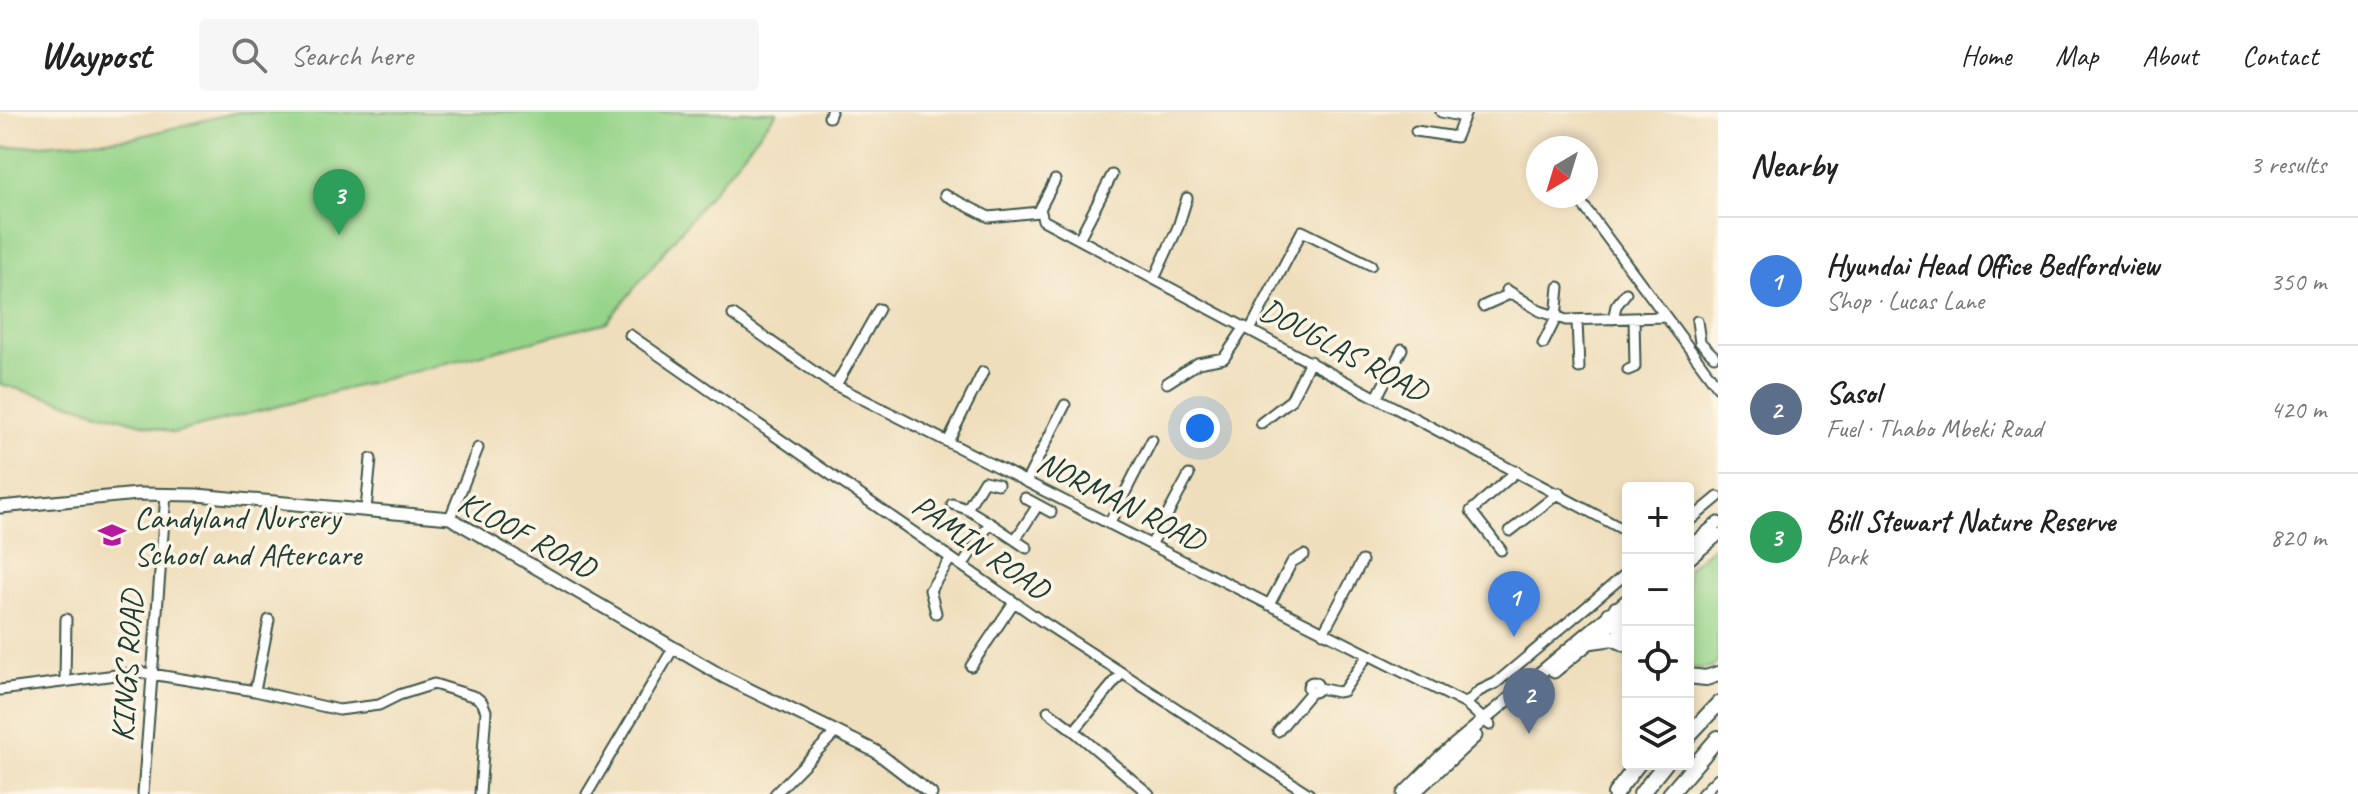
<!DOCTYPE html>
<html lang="en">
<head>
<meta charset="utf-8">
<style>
	:root { --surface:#fff; --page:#f6f6f6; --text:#222; --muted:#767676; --line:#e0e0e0; --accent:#0b8043 }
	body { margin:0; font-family:Caveat,sans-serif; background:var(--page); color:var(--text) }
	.controls { position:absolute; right:24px; bottom:24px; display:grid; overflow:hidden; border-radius:8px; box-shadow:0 4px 12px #0003 }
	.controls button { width:72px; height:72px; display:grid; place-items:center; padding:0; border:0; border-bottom:2px solid var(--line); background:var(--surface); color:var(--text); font:40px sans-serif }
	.compass { position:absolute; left:1526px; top:24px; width:72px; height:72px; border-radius:50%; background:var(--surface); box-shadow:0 4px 12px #0003; rotate:218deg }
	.you { position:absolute; left:1200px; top:316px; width:28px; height:28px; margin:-20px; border:6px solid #fff; border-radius:50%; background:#1a73e8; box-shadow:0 0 0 12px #1a73e833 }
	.badge { display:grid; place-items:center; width:52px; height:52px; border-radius:50%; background:var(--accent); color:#fff; font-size:26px; font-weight:700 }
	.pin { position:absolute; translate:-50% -66px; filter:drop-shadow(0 2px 4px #0008) }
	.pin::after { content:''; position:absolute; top:42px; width:28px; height:24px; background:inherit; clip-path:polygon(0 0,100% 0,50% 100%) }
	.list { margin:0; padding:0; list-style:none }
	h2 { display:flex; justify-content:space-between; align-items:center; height:104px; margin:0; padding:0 32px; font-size:34px }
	h2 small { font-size:26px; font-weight:400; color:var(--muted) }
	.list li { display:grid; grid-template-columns:52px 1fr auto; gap:24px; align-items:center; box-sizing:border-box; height:128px; padding:0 32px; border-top:2px solid var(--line) }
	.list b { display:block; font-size:30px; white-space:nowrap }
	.list p { margin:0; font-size:26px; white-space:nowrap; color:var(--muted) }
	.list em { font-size:26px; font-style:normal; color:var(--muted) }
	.icon { flex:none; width:44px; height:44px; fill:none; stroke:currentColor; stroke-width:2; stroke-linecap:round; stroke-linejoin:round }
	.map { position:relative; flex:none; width:1718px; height:682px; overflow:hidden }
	header { display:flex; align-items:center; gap:48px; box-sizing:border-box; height:112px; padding:0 40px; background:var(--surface); border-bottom:2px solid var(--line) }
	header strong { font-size:38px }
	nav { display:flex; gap:44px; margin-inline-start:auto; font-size:28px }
	.search { width:560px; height:72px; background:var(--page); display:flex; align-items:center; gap:20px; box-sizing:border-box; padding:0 28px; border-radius:8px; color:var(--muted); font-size:30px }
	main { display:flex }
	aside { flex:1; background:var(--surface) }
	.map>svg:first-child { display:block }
	.green { fill:#96d48a; stroke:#5a885f; stroke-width:2 }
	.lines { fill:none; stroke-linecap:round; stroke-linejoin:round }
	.minor-casing { stroke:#3e5548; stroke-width:13 }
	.major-casing { stroke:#3e5548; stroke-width:15 }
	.highway-casing { stroke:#3e5548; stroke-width:18 }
	.minor { stroke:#fff; stroke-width:9 }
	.major { stroke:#fff; stroke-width:11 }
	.highway { stroke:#fff; stroke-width:14 }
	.labels { text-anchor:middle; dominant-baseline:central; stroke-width:7; stroke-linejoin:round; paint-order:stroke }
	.street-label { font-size:32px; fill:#1f3d34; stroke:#fcf5e5 }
	.poi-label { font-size:32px; fill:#1f3d34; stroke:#fcf5e5; text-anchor:start }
</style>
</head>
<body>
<header>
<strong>Waypost</strong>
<div class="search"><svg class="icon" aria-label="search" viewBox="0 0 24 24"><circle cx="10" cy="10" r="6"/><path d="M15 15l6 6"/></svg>Search here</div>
<nav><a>Home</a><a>Map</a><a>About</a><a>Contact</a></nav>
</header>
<main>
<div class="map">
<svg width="1718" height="682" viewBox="0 0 1718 682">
	<rect width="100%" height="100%" fill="#fcf5e5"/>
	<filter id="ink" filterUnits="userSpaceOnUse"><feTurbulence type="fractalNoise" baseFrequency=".0125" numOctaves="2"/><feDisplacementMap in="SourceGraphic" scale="16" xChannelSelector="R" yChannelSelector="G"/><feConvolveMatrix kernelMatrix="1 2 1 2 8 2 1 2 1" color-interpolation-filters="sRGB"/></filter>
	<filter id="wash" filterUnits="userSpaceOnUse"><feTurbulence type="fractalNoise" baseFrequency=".006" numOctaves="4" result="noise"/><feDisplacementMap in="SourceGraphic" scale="32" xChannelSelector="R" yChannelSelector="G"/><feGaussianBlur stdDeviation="1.8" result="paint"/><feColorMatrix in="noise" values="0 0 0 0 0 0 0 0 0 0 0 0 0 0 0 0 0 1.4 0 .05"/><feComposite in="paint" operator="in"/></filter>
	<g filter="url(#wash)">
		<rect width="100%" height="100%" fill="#efdebc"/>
		<path class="green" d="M237,0H777L607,210L174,321L0,272V36L133,26Z
			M1718,431V551C1709,557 1699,558 1688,554V456Z"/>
	</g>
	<g filter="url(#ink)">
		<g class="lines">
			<g class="minor-casing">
				<path id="minor" d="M1441,0L1464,5
					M829,5L831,0
					M1416,19L1456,25L1466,0
					M1055,68L1040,97L1043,108L1628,420
					M945,83L989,105L1039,100
					M1580,89L1718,275
					M1079,127L1112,63
					M1154,167L1178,115L1187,86
					M1507,178L1540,199L1566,208L1664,205
					M1483,194L1512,181
					M733,203L829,270L1466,592L1490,613
					M1613,207L1616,194L1626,181
					M1577,209L1579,256
					M1697,209L1700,230L1714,244
					M1250,218L1302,119L1371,153
					M630,223L1040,508L1309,682
					M1543,232L1556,206L1559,175
					M1628,258L1635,255L1634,206
					M1167,271L1198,251L1224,246L1245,215
					M836,273L879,197
					M1377,285L1402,237
					M1261,311L1291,288L1310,249
					M948,330L983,260
					M1026,370L1065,293
					M952,392L967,397L990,411L962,454
					M1038,393L1051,400
					M366,397L371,347
					M967,397L984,369L998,372
					M450,406L478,336
					M1688,410L1718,385
					M990,411L1027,436
					M1109,412L1152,328
					M1510,419L1559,381
					M1015,428L1038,393L1025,386
					M1151,433L1189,363
					M1501,438L1471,399L1517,359
					M1269,493L1292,450L1304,443
					M936,501L930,478L951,446
					M1323,521L1362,449
					M971,554L1014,490
					M1121,562L1074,619L1149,682
					M65,569L66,507
					M1308 575a5 5 0 1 1 10 0a5 5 0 1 1-10 0Z
					M1319,576L1337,580L1343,579L1368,543
					M0,578L139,560L255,579L339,598L379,593L399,583L434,572L476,585L482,590L486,599L480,682
					M255,579L269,508
					M1466,592L1479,579L1496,571L1628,460
					M1048,599L1074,619
					M1278,619L1311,580
					M143,682L166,382
					M587,682L674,535
					M775,682L836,620
					M1702,682L1718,666"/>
			</g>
			<g class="major-casing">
				<path id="major" d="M0,395L138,382L197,383L450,406L724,565L875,639L931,682
					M1688,436L1718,411
					M1688,448L1718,423
					M1554,560L1628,499
					M1403,682L1441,644L1628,487
					M1413,682L1476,624"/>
			</g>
			<g class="highway-casing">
				<path id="highway" d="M1616,497L1628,510
					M1610,502L1628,526
					M1592,529L1613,526L1628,533
					M1688,564L1706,566L1718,562
					M1688,624L1718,592
					M1615,682L1638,652
					M1641,682L1665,652
					M1670,682L1718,626"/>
			</g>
			<use href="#minor" class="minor"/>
			<use href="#major" class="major"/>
			<use href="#highway" class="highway"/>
		</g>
	</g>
	<defs>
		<g id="school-bare" transform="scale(2.16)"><path d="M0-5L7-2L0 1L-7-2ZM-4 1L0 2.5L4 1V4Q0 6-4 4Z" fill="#b5179e" stroke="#fcf5e5" stroke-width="2.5" paint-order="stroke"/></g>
	</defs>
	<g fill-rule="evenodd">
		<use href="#school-bare" x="112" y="423"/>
	</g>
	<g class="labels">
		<g class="street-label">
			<text transform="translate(1344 238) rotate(28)">DOUGLAS ROAD</text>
			<text transform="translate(1121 389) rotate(27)">NORMAN ROAD</text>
			<text transform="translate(527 423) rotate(28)">KLOOF ROAD</text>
			<text transform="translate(981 435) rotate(35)">PAMIN ROAD</text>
			<text transform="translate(127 554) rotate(-86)">KINGS ROAD</text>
		</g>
		<g class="poi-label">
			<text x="134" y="405">Candyland Nursery<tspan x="134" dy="37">School and Aftercare</tspan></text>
		</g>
	</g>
</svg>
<div class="controls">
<button>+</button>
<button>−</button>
<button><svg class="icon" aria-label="locate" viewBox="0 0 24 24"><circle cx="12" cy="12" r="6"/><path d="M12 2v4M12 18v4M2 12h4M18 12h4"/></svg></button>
<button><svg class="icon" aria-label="layers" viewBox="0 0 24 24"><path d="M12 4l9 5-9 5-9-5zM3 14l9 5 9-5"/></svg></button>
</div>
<svg class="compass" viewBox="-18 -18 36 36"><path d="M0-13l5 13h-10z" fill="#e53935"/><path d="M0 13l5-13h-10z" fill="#767676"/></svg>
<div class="you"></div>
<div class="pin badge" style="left:1514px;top:525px;background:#3f7fe0">1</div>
<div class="pin badge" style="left:1529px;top:622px;background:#5c6f8a">2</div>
<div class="pin badge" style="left:339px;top:123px;background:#2e9e5b">3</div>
</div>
<aside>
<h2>Nearby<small>3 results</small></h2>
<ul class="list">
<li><span class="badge" style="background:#3f7fe0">1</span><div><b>Hyundai Head Office Bedfordview</b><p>Shop · Lucas Lane</p></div><em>350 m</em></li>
<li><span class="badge" style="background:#5c6f8a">2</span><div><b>Sasol</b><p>Fuel · Thabo Mbeki Road</p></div><em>420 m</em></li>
<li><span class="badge" style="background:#2e9e5b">3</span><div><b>Bill Stewart Nature Reserve</b><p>Park</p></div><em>820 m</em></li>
</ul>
</aside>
</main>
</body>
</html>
